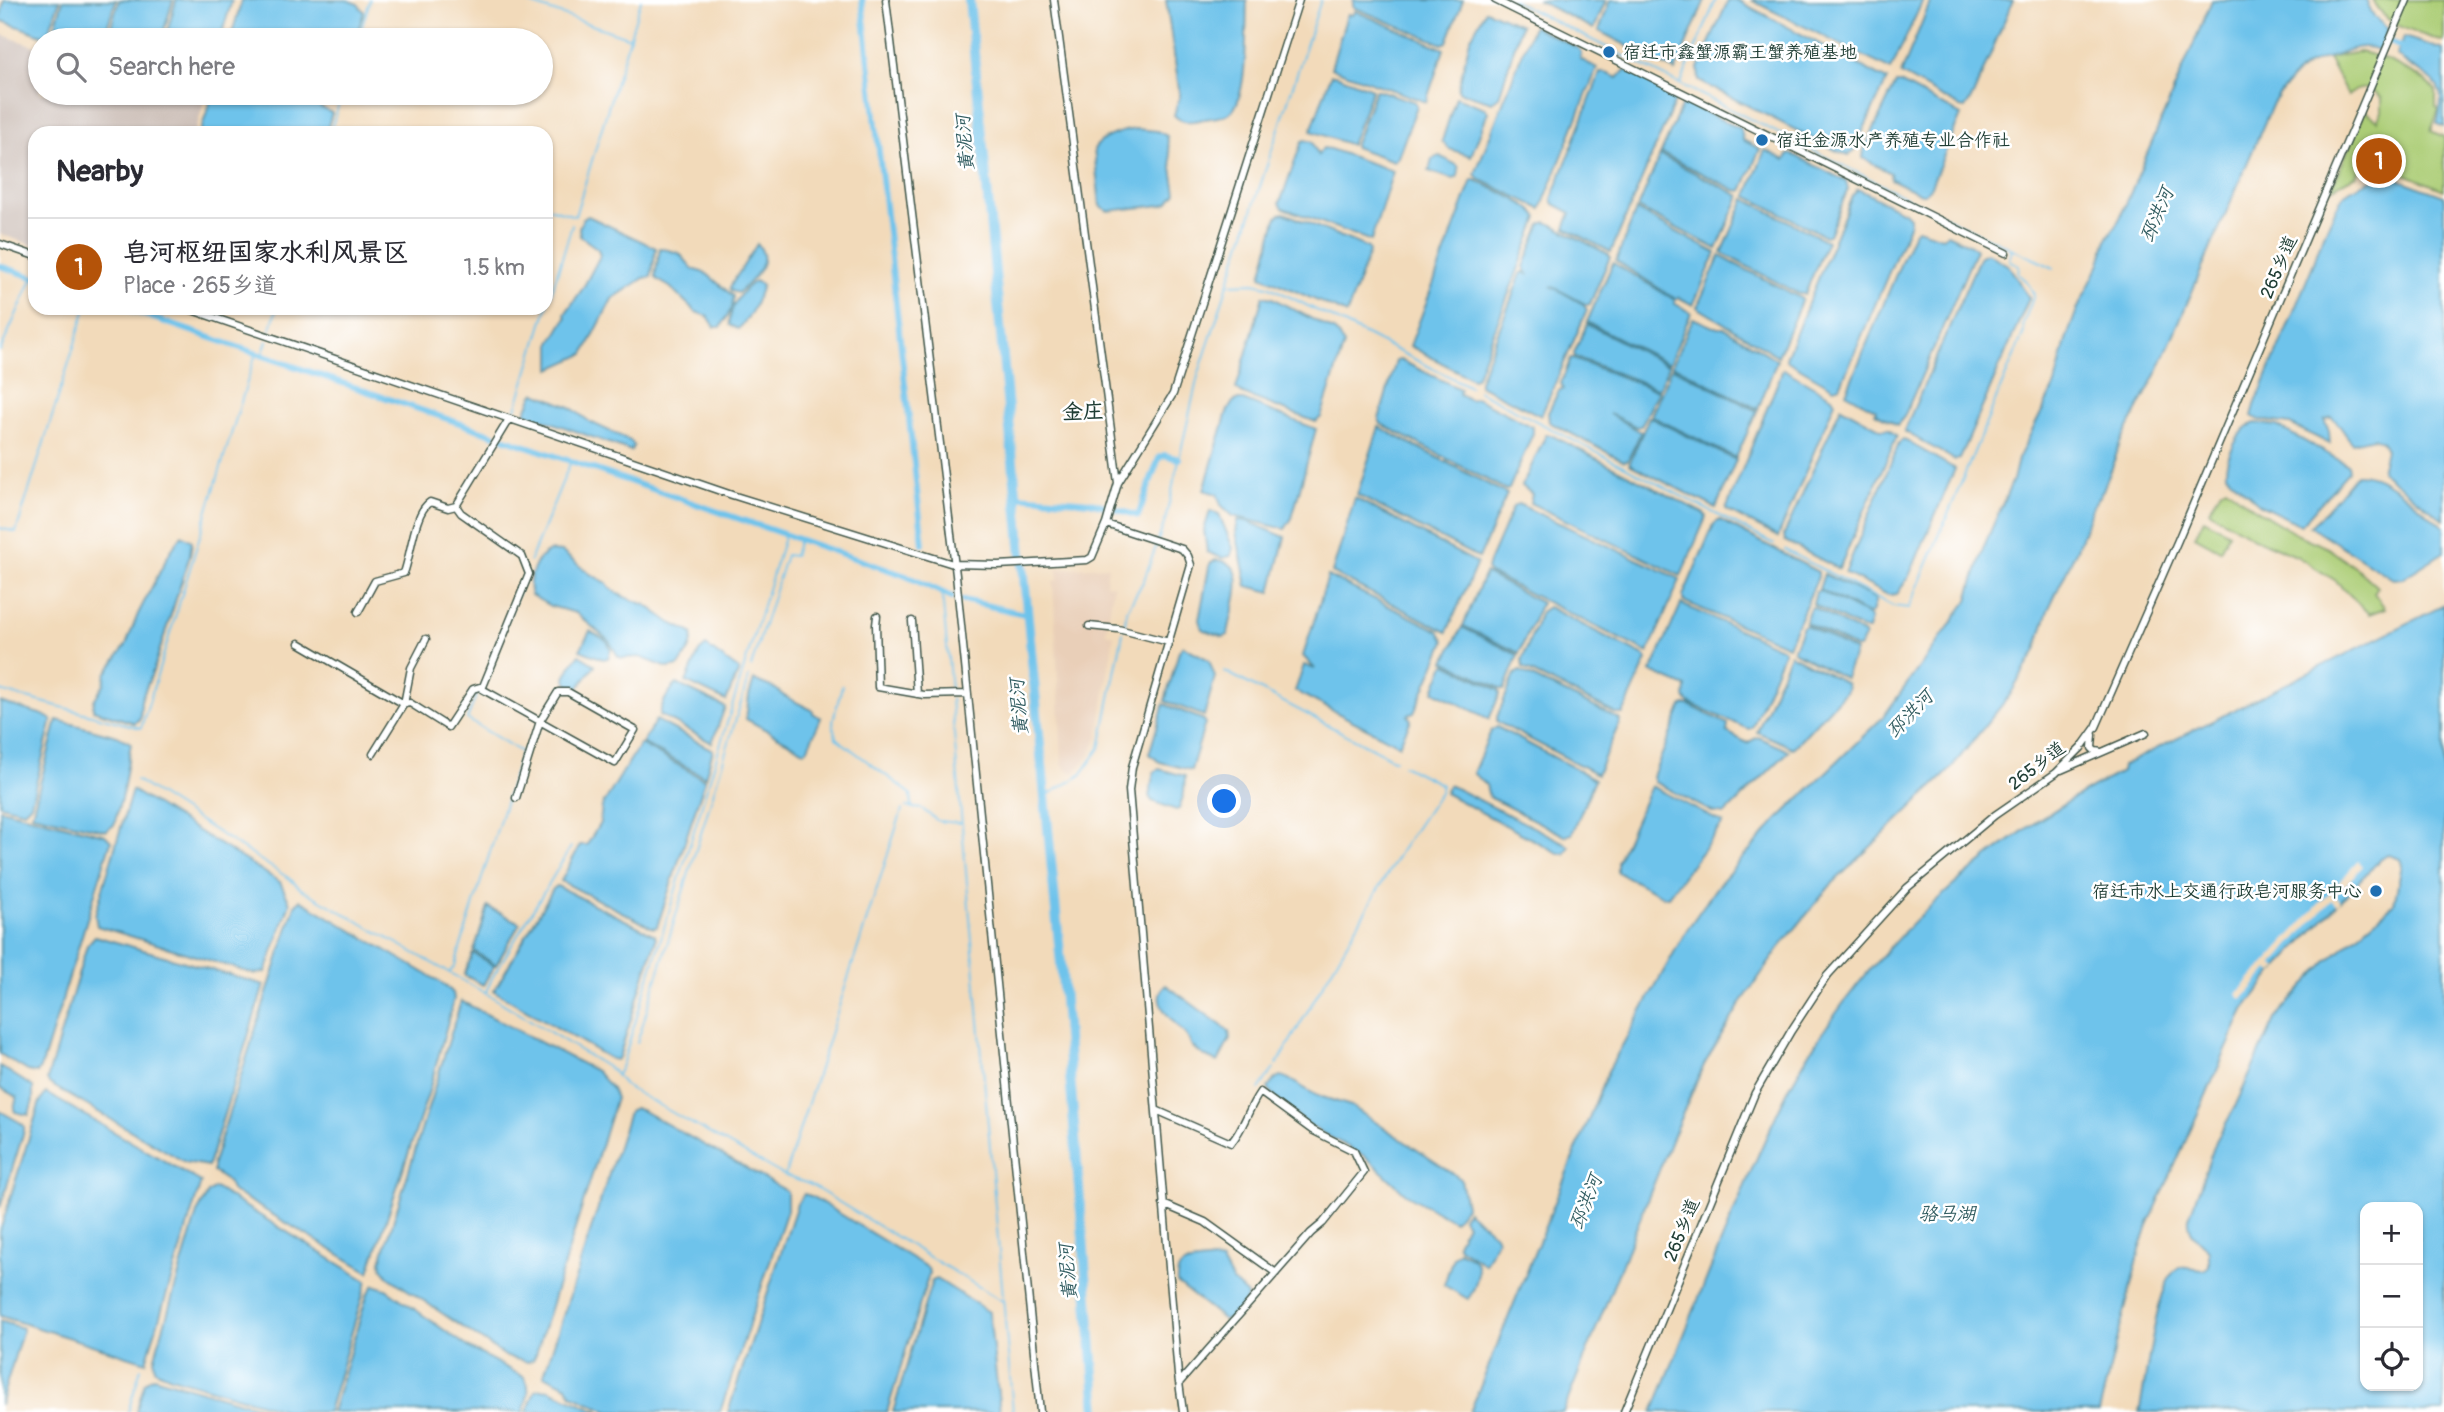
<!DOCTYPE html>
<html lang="en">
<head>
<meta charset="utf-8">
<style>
	:root { --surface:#fff; --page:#f2f2f3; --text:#2b2b33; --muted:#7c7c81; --line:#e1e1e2; --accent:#b45309 }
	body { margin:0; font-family:Pangolin,"LXGW WenKai TC",sans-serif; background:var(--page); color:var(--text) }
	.controls { position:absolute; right:21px; bottom:21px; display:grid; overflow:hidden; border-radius:14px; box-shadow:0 2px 5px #0004 }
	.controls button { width:63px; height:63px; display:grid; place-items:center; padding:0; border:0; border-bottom:2px solid var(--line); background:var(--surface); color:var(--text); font:35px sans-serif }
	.you { position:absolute; left:1225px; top:802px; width:24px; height:24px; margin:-18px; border:5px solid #fff; border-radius:50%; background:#1a73e8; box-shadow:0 0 0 10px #1a73e833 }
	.badge { display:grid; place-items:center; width:46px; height:46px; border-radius:50%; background:var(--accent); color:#fff; font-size:23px; font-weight:700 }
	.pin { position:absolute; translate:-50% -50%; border:4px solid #fff; box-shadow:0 2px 7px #0006 }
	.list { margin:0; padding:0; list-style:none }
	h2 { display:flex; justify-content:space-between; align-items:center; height:91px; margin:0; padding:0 28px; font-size:30px }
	h2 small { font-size:23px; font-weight:400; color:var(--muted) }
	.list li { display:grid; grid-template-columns:46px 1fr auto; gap:21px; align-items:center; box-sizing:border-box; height:98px; padding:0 28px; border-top:2px solid var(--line) }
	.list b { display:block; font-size:26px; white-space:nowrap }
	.list p { margin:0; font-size:23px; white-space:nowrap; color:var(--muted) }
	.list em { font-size:23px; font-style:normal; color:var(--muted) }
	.icon { flex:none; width:38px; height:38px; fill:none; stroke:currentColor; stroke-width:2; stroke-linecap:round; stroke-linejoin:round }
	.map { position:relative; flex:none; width:2444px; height:1412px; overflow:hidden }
	.search { position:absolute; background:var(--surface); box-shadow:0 2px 5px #0004; left:28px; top:28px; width:525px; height:77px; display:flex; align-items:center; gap:18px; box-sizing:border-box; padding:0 24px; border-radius:38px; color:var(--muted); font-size:26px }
	.panel { position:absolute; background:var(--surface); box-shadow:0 2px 5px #0004; left:28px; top:126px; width:525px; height:189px; border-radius:21px }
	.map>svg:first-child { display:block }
	.built { fill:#e9cfb8 }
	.industrial { fill:#cec1ba }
	.green { fill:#accd76; stroke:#668555; stroke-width:2 }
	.water { fill:#6ec3eb; stroke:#468090; stroke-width:2; fill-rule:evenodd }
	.pier { fill:#f2daba }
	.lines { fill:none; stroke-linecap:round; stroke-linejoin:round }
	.stream { stroke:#6ec3eb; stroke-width:2 }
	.canal { stroke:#6ec3eb; stroke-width:6 }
	.river { stroke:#6ec3eb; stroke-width:10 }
	.minor-casing { stroke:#3f5548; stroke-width:9 }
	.minor { stroke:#fff; stroke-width:6 }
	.poi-dot { fill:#1f6fb2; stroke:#fff; stroke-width:2.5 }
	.labels { text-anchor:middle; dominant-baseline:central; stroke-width:5; stroke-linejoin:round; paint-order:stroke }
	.poi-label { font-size:18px; fill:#1f3d34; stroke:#fff; text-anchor:start }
	.street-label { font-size:18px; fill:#1f3d34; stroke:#fff }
	.water-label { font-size:19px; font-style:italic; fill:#335e62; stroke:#fff }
	.quarter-label { font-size:21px; font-weight:bold; fill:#1f3d34; stroke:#fff }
</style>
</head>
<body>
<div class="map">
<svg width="2444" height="1412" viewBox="0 0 2444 1412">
	<rect width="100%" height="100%" fill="#fff"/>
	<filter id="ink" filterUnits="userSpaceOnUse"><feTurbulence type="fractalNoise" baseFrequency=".0143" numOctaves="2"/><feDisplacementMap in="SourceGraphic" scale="14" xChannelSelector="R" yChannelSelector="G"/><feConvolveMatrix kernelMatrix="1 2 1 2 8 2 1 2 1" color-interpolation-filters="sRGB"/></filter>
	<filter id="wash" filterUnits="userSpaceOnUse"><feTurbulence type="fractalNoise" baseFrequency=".00686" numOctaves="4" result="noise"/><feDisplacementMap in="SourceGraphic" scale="28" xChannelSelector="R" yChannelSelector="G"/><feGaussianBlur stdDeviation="1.57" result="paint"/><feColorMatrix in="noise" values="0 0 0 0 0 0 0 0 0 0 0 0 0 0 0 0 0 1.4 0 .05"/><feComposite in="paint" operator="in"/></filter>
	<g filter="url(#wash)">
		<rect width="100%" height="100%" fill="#f2daba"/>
		<path class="built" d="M1108,566L1106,584L1114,585L1106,633L1114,635L1098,737L1091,754L1074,773L1065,769L1062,763L1053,581L1058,580L1057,569Z"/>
		<path class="industrial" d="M0,34L40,48V93H174L204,103L195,133H35V246L0,234Z"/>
		<path class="green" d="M2373,0H2444V42C2417,32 2385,28 2373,0Z
			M2359,52C2380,55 2422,74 2436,91V107L2439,109L2431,131L2444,137V190L2366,158L2357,175L2331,189L2365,111L2377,120L2382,112V98C2371,87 2359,85 2348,96L2328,58Z
			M2226,487L2252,507L2296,534L2328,548L2356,568L2377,587L2374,593L2385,608L2369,614L2336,581L2296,556L2254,538L2209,511L2221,490Z
			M2204,519L2229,533L2220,550L2195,536Z"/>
		<path class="water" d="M4,0H60L47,37L0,20Z
			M63,0H116L103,40H51Z
			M119,0H173L161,40H107Z
			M176,0H232L220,40H165Z
			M242,0H347L358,4L364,12L355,40H230Z
			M1166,0H1247C1246,24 1248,98 1231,112C1224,118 1213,117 1205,119C1194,121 1183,125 1174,115L1180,96Z
			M1353,0H1463L1447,42L1442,44L1353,7Z
			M1537,0H1606L1594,29Z
			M1610,0H1705L1675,71L1599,31Z
			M1737,0L1887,80L1853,152L1849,155L1839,152L1699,81L1698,68L1728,1Z
			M1751,0H1923L1891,70Z
			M1931,0H2013L1973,96L1965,108L1960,107L1901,74Z
			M2212,0H2366L2374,17L2388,29L2379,50C2362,44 2353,48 2337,55C2330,58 2323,58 2316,61C2297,69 2286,86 2273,103L2158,371L2120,443L2112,468L2103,490L2093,506L2076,551L2048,610L2036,650L2010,695L1947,773L1830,886L1780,947L1741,1003L1704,1065L1674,1133L1563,1412H1470L1608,1071L1686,931L1718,885L1778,819L1883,717L1968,600L1984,546L2013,480L2018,459L2055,385L2066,340L2077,310L2100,263L2107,239L2120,218Z
			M1486,10L1521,25L1499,97L1492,102L1460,92L1458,90L1470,39Z
			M1355,11L1444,49L1426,102L1331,68L1346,18L1348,14L1352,15Z
			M1533,26L1578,48L1581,52L1580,59L1597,68L1541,209L1479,179L1475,174Z
			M2404,37L2444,50V127L2437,124C2444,94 2444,86 2419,71C2410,67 2404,60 2396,55Z
			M1625,70L1672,92L1675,101L1611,252L1565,228L1571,213L1554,204L1552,199L1600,73H1606L1618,78Z
			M1331,75H1336L1372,89L1351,145L1311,131Z
			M1896,83H1900L1961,115L1931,186L1925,194H1921L1891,179L1890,173L1863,158L1864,149Z
			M1375,90H1378L1415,102L1417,106L1398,157L1394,161L1354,147Z
			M213,93H290L317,102L320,107L332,113L326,133H200Z
			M1456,97L1485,108L1488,112L1471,156L1449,149L1442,141Z
			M1683,102L1741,129L1743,140L1760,149L1742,191L1735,190L1661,153Z
			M1136,129L1157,131L1167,136L1176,193L1168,203L1162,205L1108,211L1100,206L1094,149C1103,136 1121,131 1136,129Z
			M1305,140L1312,142L1318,155L1323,148L1330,149L1393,171L1371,241L1283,208L1280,203L1302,141Z
			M1765,150L1785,160L1789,154L1794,155L1846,181L1848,189L1829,235L1825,236L1747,196Z
			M1660,155L1740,196L1717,249L1638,208Z
			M1440,156L1458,166L1459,172L1457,178L1452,179L1429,171L1432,159Z
			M2386,175L2444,196V520L2381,471L2386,450L2382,441L2373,438L2353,443C2344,435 2339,421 2331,417L2324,420L2329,431L2330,444L2290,424L2259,420L2252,416L2255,405L2315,260C2316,252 2339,198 2345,194C2356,185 2373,180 2386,175Z
			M1472,180H1475C1489,187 1534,205 1538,218L1476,378L1472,379L1410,346Z
			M1858,189L1904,212L1909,217L1910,223L1842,382L1840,386L1834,388L1786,360L1787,355L1852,196Z
			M1745,199L1827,241L1805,294H1799L1722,253Z
			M1636,210L1716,253L1693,305L1678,297L1676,299L1616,261Z
			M1284,213L1368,248L1369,252L1347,314L1261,276L1276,219L1280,214Z
			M588,216L656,248L651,277L644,278L612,299L584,354L551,369V343L566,318L565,314L583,288L600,256L598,249L580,236L579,228L583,218Z
			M1547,222L1608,254L1610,257L1590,304L1587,305L1551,286L1583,304L1587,310L1541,416L1479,385V381L1521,274L1523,272L1528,274L1524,267L1541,224Z
			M1917,229L1942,237L1947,234L1971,245L1976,250L1904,417L1897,425L1875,413L1876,410L1846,393L1913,234Z
			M757,244C775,262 751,280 738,293L731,291L730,287Z
			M660,248L679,253L693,269L707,274L733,296L732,308L721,327H715L708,316L696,312L670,287L658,280L655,276Z
			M1987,253L2009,266L2029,298L1960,459L1955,460L1904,431L1980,256Z
			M1720,256L1802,299L1778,356L1697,307Z
			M1613,263L1675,300L1674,303L1691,313L1669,364L1587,322Z
			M755,281L762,285C757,301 751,318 738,329L730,325C728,309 742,289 755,281Z
			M1263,296L1272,298L1335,331L1344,345L1321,417L1316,422L1243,394L1236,389Z
			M1693,318L1713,327H1723L1777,360L1758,409L1672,365Z
			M1587,324L1669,366L1659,389L1575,357L1574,353Z
			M1571,358L1659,391L1641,426L1637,427L1609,414L1641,432L1628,460L1624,461L1549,422L1548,413L1559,390L1563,389L1561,383Z
			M1400,360L1460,389L1459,394L1470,400L1476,398L1533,427V433L1509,489L1506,490L1381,424L1379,419L1396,361Z
			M1672,367L1757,411L1736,458L1651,416Z
			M1783,369L1832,397L1835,402L1778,537L1726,510Z
			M536,393L570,407L590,422L631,441L634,446L631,451L525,413L533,395Z
			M1237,400H1243L1316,429L1292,518L1285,529L1233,516L1221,505L1217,494L1204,490L1227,412L1233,402Z
			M1841,407L1881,429H1888L1897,436L1839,569L1785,541L1784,535Z
			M1649,417L1736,460L1716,508L1629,464Z
			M2255,423L2277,426L2348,465L2349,471L2301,525L2260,505L2226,474C2225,458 2239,428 2255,423Z
			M1379,427L1507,494L1479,558L1357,495Z
			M1546,435H1551L1703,513L1706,516L1705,520L1681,576L1530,503L1532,494L1522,486Z
			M1903,439L1955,469L1909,576L1897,594L1888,595L1845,573L1899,443Z
			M2356,474C2387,473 2420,508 2444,527V552L2403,578L2393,579L2310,526C2318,521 2348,484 2356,474Z
			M1355,498L1477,563L1447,632L1332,573Z
			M1518,504L1678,578L1680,580L1648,653L1489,573L1487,569L1489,562L1513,507Z
			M1210,511L1219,514L1233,548L1231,556L1222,558L1207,552L1204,530Z
			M1238,520L1247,521L1285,537L1271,592L1247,586L1236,532Z
			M1720,520L1818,572V577L1788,646L1683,601V596L1714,524Z
			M182,535L192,541L190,555L153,671L141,700L140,718L135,723L93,710L94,700L104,684L106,674L126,645L138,614L170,552Z
			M550,551L562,552L590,574L607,583L609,587L622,596L646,605L671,623L692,633C695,645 685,656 679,666L668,668L640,657L622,658L618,656L609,641L576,613L550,606L531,595C526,581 536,556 550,551Z
			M1216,560C1255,563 1230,611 1228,635L1223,637L1202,629L1199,620L1209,567L1211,562Z
			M1485,573L1541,603L1519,653L1463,626Z
			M1824,574L1876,599L1872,613L1868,614L1819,589Z
			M1328,576L1439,631L1445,641L1414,713L1408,715L1411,720L1399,745L1295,691L1304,665L1315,669L1303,656Z
			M1819,590L1868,615L1871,619L1868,630H1863L1813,604L1816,592Z
			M1681,604L1781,648L1784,651L1752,728L1748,729L1689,703L1685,698L1686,687L1651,672Z
			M2444,605V1412H2139C2147,1382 2155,1281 2179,1267L2204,1270L2209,1266V1251C2200,1238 2187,1236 2189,1218L2216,1141L2234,1109L2276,1017L2326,962L2394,904L2402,865L2400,859L2389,855L2381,858L2273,973L2244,1010L2149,1223L2140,1250L2099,1412H1653C1676,1355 1699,1297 1722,1240C1744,1188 1765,1135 1791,1085C1864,950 1985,842 2121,772L2122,766ZM2365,1207H2418V1386H2365Z
			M1548,607L1644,656L1647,660L1623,714H1616L1523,668L1522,660L1541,612Z
			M1813,607L1863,634L1865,637L1859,648H1855L1805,622L1809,610Z
			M1806,625L1855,651L1845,678L1793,651L1803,626Z
			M1462,627L1518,655L1504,690L1445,661Z
			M590,631L607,641L611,649L608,658L603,659L580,650Z
			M706,646L739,670L726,701L686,682L699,652Z
			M1183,646L1209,660L1215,677L1204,716L1165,701L1179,651Z
			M1790,654L1846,683L1848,689L1793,748L1757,732Z
			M579,655L595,665L577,690L569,686L565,678L571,666Z
			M1447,664L1499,690L1500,694L1489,719L1434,691L1444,666Z
			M1520,671L1619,719L1620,722L1597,774L1497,722V717L1515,674Z
			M754,680L776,689L784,696L812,710L813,713L821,718L807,750L804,751L746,719L749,696Z
			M677,684L725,707L712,743L660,715C661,704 669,691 677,684Z
			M0,702L43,715L52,720L31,804L24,811L0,805Z
			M1164,704L1204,720L1205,723L1191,770L1160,762L1149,754Z
			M1684,705H1689L1728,724L1727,732L1747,743L1758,737L1789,751L1725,814L1712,812L1655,782L1653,776L1681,708Z
			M57,720L117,736L131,743L123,791L114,825L106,831L32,814Z
			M656,720L713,750L705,777L642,743Z
			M1497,727L1595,779L1572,834L1565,836L1489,797L1486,785L1473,773L1491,731Z
			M640,744L705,780L657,927L653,928L561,881L580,845H587L600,823L602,806Z
			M1159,769L1185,776L1184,793L1179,809L1176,810L1152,801L1149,796L1154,772Z
			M1449,785L1565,843L1569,847L1565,854L1558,853L1445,793Z
			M1651,786L1723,823L1668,896H1663L1617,872V862Z
			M132,790L280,882L290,903L266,972L254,974L97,926L95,915Z
			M0,809L105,835L111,841L43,1062L37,1073L28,1071L0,1054Z
			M557,886L655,935L656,939L619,1057L616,1060L611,1059L494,991L553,889Z
			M300,900L445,985L453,993L454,999L429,1091L369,1272L231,1190L228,1182L213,1172V1163L295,905Z
			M488,907L520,923L496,965L474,951Z
			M95,936L264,985L208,1166L185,1162L50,1084L47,1080L87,945Z
			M473,953L494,966L483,985L464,975Z
			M1166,985L1229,1031L1230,1039L1218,1062C1210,1059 1200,1054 1194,1048C1189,1044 1190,1039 1185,1034C1175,1023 1147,1000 1166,985Z
			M461,1001L596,1071L612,1089L616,1098L536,1354L533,1360L528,1362L507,1357L390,1278L382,1268L381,1261Z
			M0,1066L33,1087V1100L29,1115L15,1112L14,1109L17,1097L0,1088Z
			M1280,1076L1285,1077L1316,1095L1351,1106L1461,1179L1466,1206L1454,1221L1406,1194L1366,1157L1314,1128L1283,1106L1268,1088L1275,1079Z
			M46,1093L201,1182L146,1362L0,1316V1231L40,1102Z
			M634,1108L643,1111L787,1191V1210L720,1412H610L572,1395L567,1386L544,1375L629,1112Z
			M0,1111L21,1123L24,1126V1131L0,1208Z
			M215,1188L367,1281L328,1412H290L171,1377L155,1370L154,1360L197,1213L208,1193Z
			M804,1194L811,1196L928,1268L929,1274L887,1412H728L797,1204Z
			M1467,1211L1495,1234L1497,1239L1485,1264L1459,1247L1457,1243L1467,1224L1462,1217Z
			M1459,1251C1463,1253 1470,1256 1474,1260C1483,1269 1474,1291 1468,1299L1444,1285L1453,1257Z
			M1212,1260L1222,1262L1233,1282L1247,1295C1247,1306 1235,1318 1224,1320L1177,1283C1175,1258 1194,1264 1212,1260Z
			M937,1279L989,1312L1000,1412H893L929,1290L932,1281Z
			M374,1285L386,1289L471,1349L524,1377C532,1387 527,1400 523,1412H332L367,1295Z
			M0,1321L22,1328V1332L0,1405Z
			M153,1377L276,1412H136L145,1382Z
			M541,1389L550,1390L600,1412H527L535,1391Z"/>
		<path class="pier" d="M2358,861L2363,866L2336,895L2341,902L2338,905L2332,900L2273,964L2278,969L2273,973L2268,970L2242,1000L2237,994Z"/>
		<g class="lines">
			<path class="stream" d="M519,0L630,38
				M1512,0L1980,234L2054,268
				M358,40L370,0
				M1681,83L1716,0
				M330,133L342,93
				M546,207L575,216L641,0
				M1229,284L1253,283L1268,286L1470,387
				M270,331L277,308
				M0,351L33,277
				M262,356L267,341
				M1478,391L1774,544
				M516,409L572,225
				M0,528L16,532L86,308
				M1785,550L1893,606L1909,608L2024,332L2023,324L2034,295L2028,283L2018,274L2019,266L2009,260L2012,249
				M530,561L571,461
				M942,593L951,690
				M1124,628L1127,610L1144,580L1165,521L1198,376L1321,0
				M494,651L526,573
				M751,667L786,555L794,556L799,539
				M1224,671L1395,760
				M842,686L833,721L836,738L911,794L912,807
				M0,691L141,728L256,353
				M951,699L1013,1412
				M136,780L290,879L301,889L494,998L612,1070L625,1086L785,1176L809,1184L1004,1302
				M1046,796L1081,775L1100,748L1123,633
				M906,807L922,809L938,821L960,823
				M450,972L455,965L521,752L467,719L478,691
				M486,992L492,978L571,847
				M637,1043L749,676
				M1277,1064L1401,850L1440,792L1442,785L1403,765
				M617,1075L622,1065L785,534
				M1259,1089L1274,1069
				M785,1175L902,810
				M128,1412L141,1368"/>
			<path class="canal" d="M862,0L923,544
				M2378,37L2406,49
				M0,266L35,278
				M124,308L494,435
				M503,438L906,576L952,597
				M1018,496L1090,502L1105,506
				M1116,509L1138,516L1159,458L1164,455L1179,459
				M963,600L1029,615"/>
			<path class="river" d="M969,0L1062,975L1097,1412"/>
		</g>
	</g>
	<g filter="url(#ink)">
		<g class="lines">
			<g class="minor-casing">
				<path id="minor" d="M886,0L956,575L1040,1412
					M1054,0L1118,483
					M1495,0L2006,253
					M0,244L35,256
					M186,308L732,495L953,564L998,565L1087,560L1092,557L1106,524
					M456,506L461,513L522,556L529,574L482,689L615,763L635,730L568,692H558L540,721L516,798
					M358,612L375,581L404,573C411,555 414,512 430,502L448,508L456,506L509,419
					M877,616L876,625L878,687L924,695L966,694
					M912,621L917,694
					M1089,626L1118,629L1169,642
					M299,643L404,704L411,668L426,639
					M2093,735L2092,748L2095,751L2101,752
					M373,754L404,704L410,703L448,727L473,689L483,686
					M2061,770L2146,733
					M1156,1110L1231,1143C1244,1128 1248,1109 1260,1092L1312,1130L1354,1151L1364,1172L1323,1223L1311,1233L1179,1383
					M1163,1204L1205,1222L1276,1273
					M1183,1412L1178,1375L1129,790L1132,767L1191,565L1188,556L1182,549L1106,524L1118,483L1173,394L1299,0
					M1624,1412L1755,1093L1791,1031L1827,976L1907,888L1995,815L2056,773L2081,748L2096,727L2178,540L2407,0"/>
			</g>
			<use href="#minor" class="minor"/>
		</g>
	</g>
	<g class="poi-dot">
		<circle cx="1609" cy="52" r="7"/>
		<circle cx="1762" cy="140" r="7"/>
		<circle cx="2376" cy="891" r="7"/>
	</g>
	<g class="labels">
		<g class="poi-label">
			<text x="1623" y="52">宿迁市鑫蟹源霸王蟹养殖基地</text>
			<text x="1776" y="140">宿迁金源水产养殖专业合作社</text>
			<text x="2362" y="891" text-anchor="end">宿迁市水上交通行政皂河服务中心</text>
		</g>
		<g class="street-label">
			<text transform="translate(2279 267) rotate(-67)">265乡道</text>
			<text transform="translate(2037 766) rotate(-38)">265乡道</text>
			<text transform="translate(1682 1230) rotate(-68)">265乡道</text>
		</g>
		<g class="water-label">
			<text transform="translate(965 143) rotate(-95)">黄泥河</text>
			<text transform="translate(2157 215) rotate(-67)">邳洪河</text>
			<text transform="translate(1019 707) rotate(-95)">黄泥河</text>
			<text transform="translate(1910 714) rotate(-46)">邳洪河</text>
			<text transform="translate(1586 1202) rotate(-68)">邳洪河</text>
			<text x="1947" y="1214">骆马湖</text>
			<text transform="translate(1068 1272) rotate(-95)">黄泥河</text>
		</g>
		<g class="quarter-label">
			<text x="1083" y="411">金庄</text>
		</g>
	</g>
</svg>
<div class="controls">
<button>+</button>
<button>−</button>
<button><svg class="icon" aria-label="locate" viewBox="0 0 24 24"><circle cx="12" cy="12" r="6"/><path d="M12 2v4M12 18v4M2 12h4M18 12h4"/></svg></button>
</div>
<div class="you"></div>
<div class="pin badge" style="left:2379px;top:161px">1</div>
<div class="search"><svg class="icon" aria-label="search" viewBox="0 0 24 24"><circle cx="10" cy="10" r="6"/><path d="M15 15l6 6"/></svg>Search here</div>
<section class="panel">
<h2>Nearby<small></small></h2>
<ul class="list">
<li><span class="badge">1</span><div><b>皂河枢纽国家水利风景区</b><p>Place · 265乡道</p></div><em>1.5 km</em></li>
</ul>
</section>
</div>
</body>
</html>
